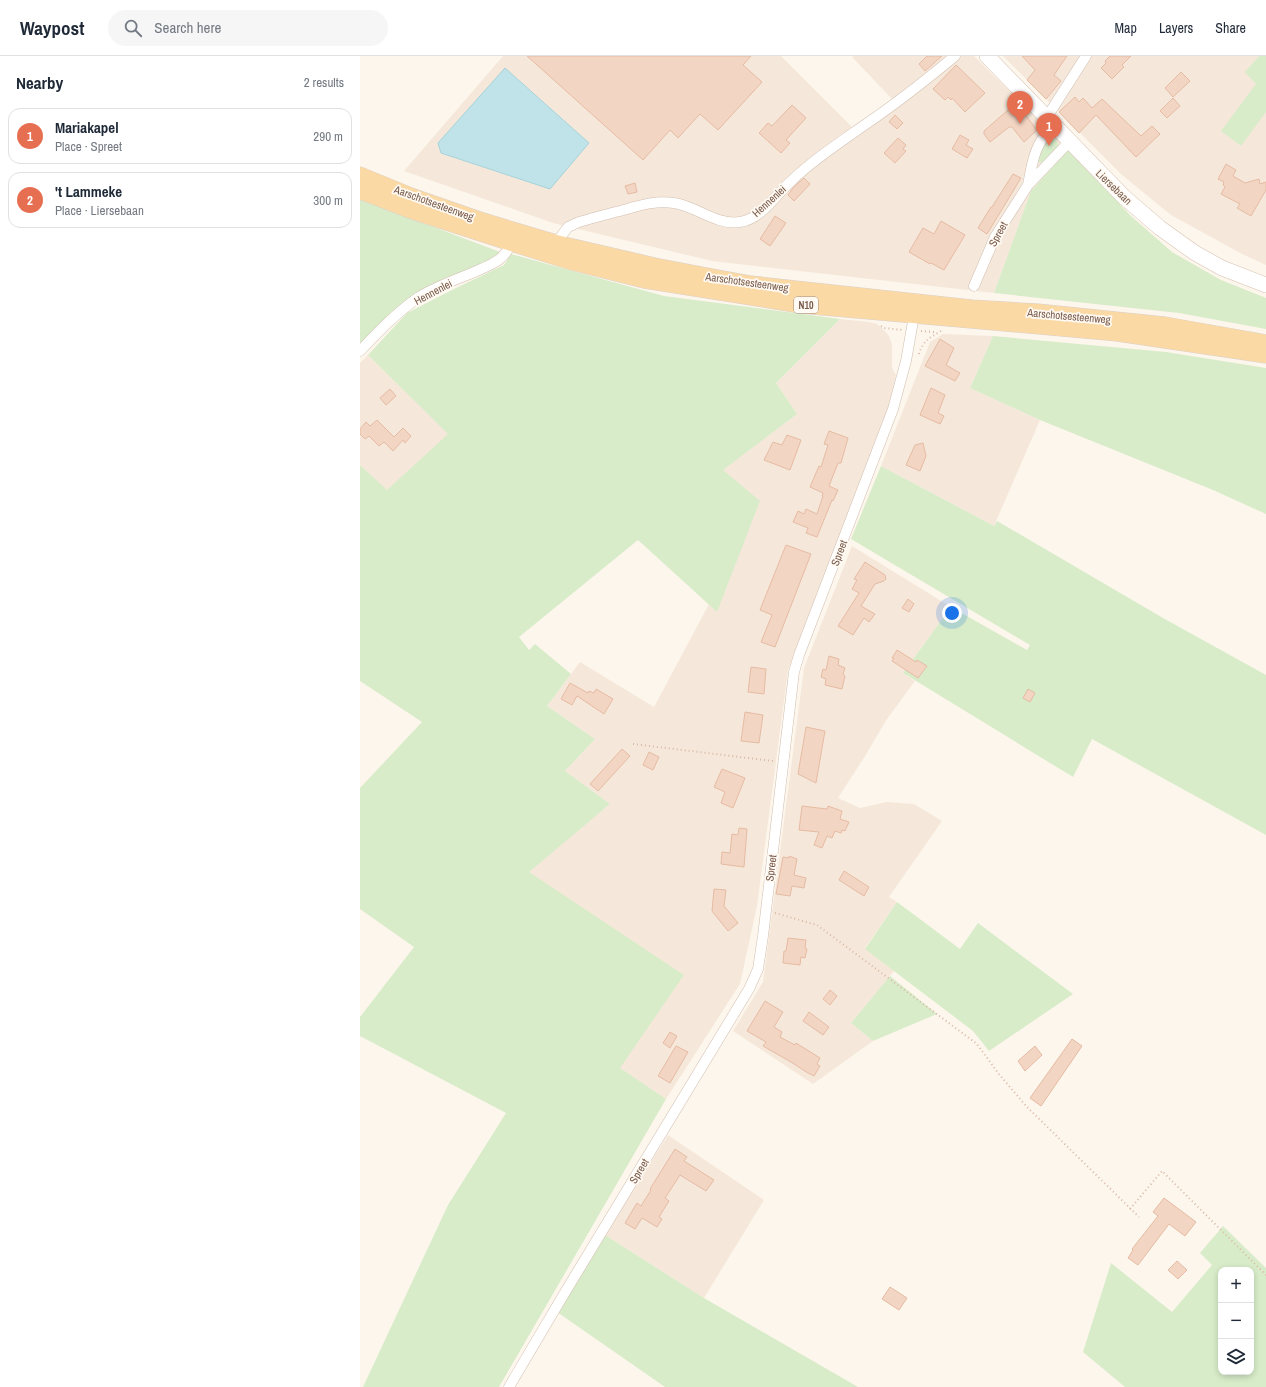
<!DOCTYPE html>
<html lang="en">
<head>
<meta charset="utf-8">
<style>
	:root { --surface:#fff; --page:#f6f6f7; --text:#1f2937; --muted:#747a83; --line:#e0e1e3; --accent:#e76f51 }
	body { margin:0; font-family:"Archivo Narrow",sans-serif; background:var(--page); color:var(--text) }
	.controls { position:absolute; right:12px; bottom:12px; display:grid; overflow:hidden; border-radius:8px; box-shadow:0 2px 6px #0003 }
	.controls button { width:36px; height:36px; display:grid; place-items:center; padding:0; border:0; border-bottom:1px solid var(--line); background:var(--surface); color:var(--text); font:20px sans-serif }
	.you { position:absolute; left:592px; top:557px; width:14px; height:14px; margin:-10px; border:3px solid #fff; border-radius:50%; background:#1a73e8; box-shadow:0 0 0 6px #1a73e833 }
	.badge { display:grid; place-items:center; width:26px; height:26px; border-radius:50%; background:var(--accent); color:#fff; font-size:13px; font-weight:700 }
	.pin { position:absolute; translate:-50% -33px; filter:drop-shadow(0 1px 2px #0008) }
	.pin::after { content:''; position:absolute; top:21px; width:14px; height:12px; background:inherit; clip-path:polygon(0 0,100% 0,50% 100%) }
	.list { margin:0; padding:0; list-style:none }
	h2 { display:flex; justify-content:space-between; align-items:center; height:52px; margin:0; padding:0 16px; font-size:17px }
	h2 small { font-size:13px; font-weight:400; color:var(--muted) }
	.list li { display:grid; grid-template-columns:26px 1fr auto; gap:12px; align-items:center; box-sizing:border-box; height:56px; margin:0 8px 8px; padding:0 8px; border:1px solid var(--line); border-radius:12px }
	.list b { display:block; font-size:15px; white-space:nowrap }
	.list p { margin:0; font-size:13px; white-space:nowrap; color:var(--muted) }
	.list em { font-size:13px; font-style:normal; color:var(--muted) }
	.icon { flex:none; width:22px; height:22px; fill:none; stroke:currentColor; stroke-width:2; stroke-linecap:round; stroke-linejoin:round }
	.map { position:relative; flex:none; width:906px; height:1331px; overflow:hidden }
	header { display:flex; align-items:center; gap:24px; box-sizing:border-box; height:56px; padding:0 20px; background:var(--surface); border-bottom:1px solid var(--line) }
	header strong { font-size:19px }
	nav { display:flex; gap:22px; margin-inline-start:auto; font-size:14px }
	.search { width:280px; height:36px; background:var(--page); display:flex; align-items:center; gap:10px; box-sizing:border-box; padding:0 14px; border-radius:22px; color:var(--muted); font-size:15px }
	main { display:flex }
	aside { flex:1; background:var(--surface) }
	.map>svg:first-child { display:block }
	.residential { fill:#f5e8da }
	.green { fill:#d8ecc9; fill-rule:evenodd }
	.water { fill:#bfe3e8; stroke:#a5d3da }
	.building { fill:#f3d5c3; stroke:#e6bba3 }
	.lines { fill:none; stroke-linecap:round; stroke-linejoin:round }
	.street-casing { stroke:#d1beb0; stroke-width:11 }
	.secondary-casing { stroke:#d6c0b0; stroke-width:16 }
	.primary-casing { stroke:#dad1cd; stroke-width:17 }
	.path { stroke:#d9b8a5; stroke-width:2; stroke-dasharray:1 3; stroke-linecap:butt }
	.street { stroke:#fff; stroke-width:10 }
	.secondary { stroke:#fff; stroke-width:15 }
	.primary { stroke:#fbd9a5; stroke-width:16 }
	.labels { text-anchor:middle; dominant-baseline:central; stroke-width:3.5; stroke-linejoin:round; paint-order:stroke }
	.shield { fill:#fffaf3; stroke:#a28b7f; stroke-width:1 }
	.shield-label { font-size:10px; font-weight:bold; fill:#7a5c4d }
	.street-label { font-size:11px; fill:#7a5c4d; stroke:#fffaf3 }
</style>
</head>
<body>
<header>
<strong>Waypost</strong>
<div class="search"><svg class="icon" aria-label="search" viewBox="0 0 24 24"><circle cx="10" cy="10" r="6"/><path d="M15 15l6 6"/></svg>Search here</div>
<nav><a>Map</a><a>Layers</a><a>Share</a></nav>
</header>
<main>
<aside>
<h2>Nearby<small>2 results</small></h2>
<ul class="list">
<li><span class="badge">1</span><div><b>Mariakapel</b><p>Place · Spreet</p></div><em>290 m</em></li>
<li><span class="badge">2</span><div><b>'t Lammeke</b><p>Place · Liersebaan</p></div><em>300 m</em></li>
</ul>
</aside>
<div class="map">
<svg width="906" height="1331" viewBox="0 0 906 1331">
	<rect width="100%" height="100%" fill="#fdf6ec"/>
	<path class="residential" d="M143,0H421L493,72L533,44L492,1L494,0H614L708,94L671,135L634,237L352,205L193,167L44,115Z
		M643,0H906V209L882,198L811,159L762,119Z
		M480,263L509,266L517,268L523,273L529,280L532,288V312L536,319L535,323L529,350L428,614L397,850L380,928L306,1043L259,1012L169,815L250,748L205,715L235,683L187,650L220,606L294,651L349,548L357,556L362,414L437,358L416,327Z
		M583,278L633,280L610,332L680,364L634,470L521,410L570,286Z
		M8,299L89,378L27,435L0,409V307Z
		M492,490L591,551L543,617L555,625L527,663L505,700L478,742L500,752L527,746L554,748L582,765L529,841L537,846L505,892L535,914L491,967L513,985L453,1028L373,975L403,926L444,612Z
		M308,1079L404,1144L344,1242L245,1179Z"/>
	<path class="green" d="M899,0H906V56L881,90L861,75L896,28L885,16Z
		M696,83L698,88L697,93C692,98 686,108 678,106C680,92 682,87 696,83Z
		M708,94L771,160L812,196L861,224L906,242V273L819,257L634,237L671,135Z
		M0,143L140,196L125,207L92,220L54,239L31,258L0,289Z
		M151,198L304,240L480,263L416,327L437,358L363,414L400,445L357,556L278,484L159,581L169,594L175,588L211,618L187,650L235,683L205,715L250,748L169,816L324,919L260,1012L306,1043L139,1331H3L88,1149L146,1057L0,980V961L54,891L0,853V732L62,666L0,625V409L27,434L88,378L8,299L47,257L94,233L144,209Z
		M633,280L806,296L906,312V458L853,434L680,364L610,332Z
		M521,410L634,470L637,465L803,562L906,619V779L732,683L713,721L543,617L591,551L667,594L670,589L491,483Z
		M537,846L600,893L618,867L713,938L629,995L613,975L505,893Z
		M530,920L577,958L513,985L491,967Z
		M863,1170L906,1212V1331H765L723,1296L751,1207L812,1256L852,1209L840,1197ZM861,1214H891V1316H861Z
		M245,1179L344,1242L498,1331H305L197,1256Z"/>
	<path class="water" d="M145,12L229,87L190,133L81,97L78,87Z"/>
	<path class="building" d="M167,0H391L383,9L402,26L358,74L340,58L318,82L310,74L283,104Z
		M567,0H582L565,15L559,8Z
		M662,0H707L694,19L701,25L686,43L667,24L675,14Z
		M750,0H771L762,9L764,11L752,23L741,12L746,7L745,5Z
		M596,9L625,37L605,56L592,42L591,44L588,41L585,44L573,33Z
		M821,16L830,25L813,41L805,32Z
		M715,41L719,46L723,42L732,52L742,43L781,80L792,70L800,78L776,101L736,59L719,77L699,56Z
		M813,42L820,50L807,62L800,55Z
		M656,47L677,74L664,86L652,71H649L630,86L624,78V75Z
		M432,49L446,62L426,84L430,87L421,97L399,77L408,67L412,70Z
		M535,59L543,67L537,73L529,66Z
		M600,79L609,84L606,89L613,93L607,102L592,93Z
		M538,82L546,89L543,93L546,95L535,107L524,97Z
		M866,108L876,114L873,120L885,127L899,123L900,128L906,126V134L891,160L877,152L880,148L861,138L865,131L863,129L864,126L858,123Z
		M653,118L661,122L627,178L618,172L631,151H632Z
		M444,122L450,128L434,145L428,139L433,132Z
		M275,127L277,136L268,138L265,130Z
		M415,160L426,167L410,190L400,183Z
		M581,165L605,179L584,214L571,207L570,208L549,196L563,172L574,178Z
		M580,283L594,292L586,309L600,317L595,325L565,310Z
		M571,332L585,339L578,357L584,360L580,368L560,359Z
		M30,333L36,340L26,349L20,342Z
		M17,364L34,381L43,372L51,380L45,387L43,384L33,395L24,386L19,390L9,380L5,383L0,378V373L6,366L10,370Z
		M469,375L488,382L481,407H478L469,430L478,434L473,445L472,444L457,481L446,477L448,472L433,466L438,455L444,458L446,453L457,458L463,440H462L463,437L450,431L459,410L461,411L468,389L464,388Z
		M427,379L441,384L430,414L404,404L413,386L422,389Z
		M563,387L566,400L560,415L546,409L555,389Z
		M426,489L451,498L415,591L401,586L412,559L400,554Z
		M505,506L525,519L526,523L524,525L515,528L501,550L515,558L509,566L504,562L493,579L478,570L499,537L492,533L497,524L494,523Z
		M548,543L554,548L549,556L542,552Z
		M537,594L556,606L557,604L567,610L558,622L532,605L534,602H532Z
		M469,600L479,603L478,609L485,612L483,618L485,620L482,633L465,629L466,623L461,621L463,613L466,614Z
		M391,611L406,613L404,638L388,636Z
		M210,627L228,637L229,635L234,637L236,633L253,643L244,658L217,640L212,649L201,643Z
		M668,633L675,637L670,646L663,642Z
		M385,656L403,659L399,687L381,685Z
		M446,671L465,675L456,727L438,718Z
		M262,693L270,700L238,735L230,728Z
		M289,696L299,701L293,714L283,709Z
		M362,713L385,722L373,752L361,747L365,736L354,731Z
		M442,750L467,753L468,750L482,755L480,763L489,766L485,775L482,774L481,777L475,775L472,782L467,780L462,792L454,789L459,776L439,774Z
		M379,772L387,773L384,811L361,808L362,796L370,797L372,778L378,779Z
		M429,800L437,803L434,819L446,822L444,832L432,830L430,840L416,838L423,801L429,802Z
		M484,815L509,831L504,840L479,824Z
		M354,833L366,834L364,850L378,867L368,875L352,855Z
		M428,882L446,884L445,892L447,893L445,902L441,901L440,909L423,907L424,895H426Z
		M470,934L477,940L470,949L463,943Z
		M405,945L423,956L414,971L422,976L420,981L435,989L436,987L460,1002L457,1008L460,1010L454,1020L448,1017L431,1006L403,990L406,986L387,975Z
		M449,956L469,971L463,979L443,965Z
		M310,976L317,980L310,992L303,987Z
		M712,983L722,990L681,1050L670,1042Z
		M316,990L328,996L310,1027L298,1020Z
		M675,990L682,999L665,1015L658,1005Z
		M315,1093L327,1101L324,1105L354,1124L346,1135L320,1119L305,1142L309,1145L299,1161L302,1163L297,1171L282,1162L275,1173L265,1167L277,1147L281,1150L291,1134L290,1133Z
		M804,1142L836,1166L825,1180L809,1168L778,1209L768,1202L773,1194L772,1193L798,1160L793,1156Z
		M817,1205L827,1214L818,1223L808,1214Z
		M530,1231L547,1242L539,1254L522,1243Z"/>
	<g class="lines">
		<g class="street-casing">
			<path id="street" d="M687,61L726,0
				M668,129C671,114 673,98 681,85C685,79 692,77 697,74
				M196,187L208,171L219,166C233,162 247,158 260,155C278,150 295,144 314,147C336,150 357,170 380,166C401,163 415,140 429,127C453,104 479,87 506,68C537,47 566,24 595,0
				M614,230L635,181L668,129L709,86
				M0,295C18,276 37,256 59,241C75,231 94,224 112,217C129,209 144,206 151,187
				M149,1331L204,1238L389,933L398,913L403,880L434,616L439,599L533,353L546,305L555,254"/>
		</g>
		<g class="secondary-casing">
			<path id="secondary" d="M627,0L764,141L800,172L835,197L862,212L906,229"/>
		</g>
		<g class="primary-casing">
			<path id="primary" d="M0,119L51,140L123,165L196,187L295,210L342,219L391,228L612,252L678,256L805,269L906,287
				M0,135L55,156L151,187L212,206L284,224L440,249L757,277L906,299"/>
		</g>
		<path class="path" d="M521,270L524,272L543,274
			M561,275L574,276L576,278
			M559,298C563,285 569,282 581,275
			M273,688L413,705
			M415,857L457,869L617,988L638,1017L667,1051L779,1161
			M770,1153L802,1115L906,1219"/>
		<use href="#street" class="street"/>
		<use href="#secondary" class="secondary"/>
		<use href="#primary" class="primary"/>
	</g>
	<g class="labels">
		<rect class="shield" x="434" y="241" width="24" height="16" rx="3"/>
		<g class="shield-label">
			<text x="446" y="249">N10</text>
		</g>
		<g class="street-label">
			<text transform="translate(754 131) rotate(44)">Liersebaan</text>
			<text transform="translate(409 145) rotate(-42)">Hennenlei</text>
			<text transform="translate(74 147) rotate(20)">Aarschotsesteenweg</text>
			<text transform="translate(638 178) rotate(-61)">Spreet</text>
			<text transform="translate(387 226) rotate(8)">Aarschotsesteenweg</text>
			<text transform="translate(73 236) rotate(-28)">Hennenlei</text>
			<text transform="translate(709 260) rotate(5)">Aarschotsesteenweg</text>
			<text transform="translate(479 497) rotate(-69)">Spreet</text>
			<text transform="translate(411 812) rotate(-83)">Spreet</text>
			<text transform="translate(279 1115) rotate(-59)">Spreet</text>
		</g>
	</g>
</svg>
<div class="controls">
<button>+</button>
<button>−</button>
<button><svg class="icon" aria-label="layers" viewBox="0 0 24 24"><path d="M12 4l9 5-9 5-9-5zM3 14l9 5 9-5"/></svg></button>
</div>
<div class="you"></div>
<div class="pin badge" style="left:689px;top:90px">1</div>
<div class="pin badge" style="left:660px;top:68px">2</div>
</div>
</main>
</body>
</html>
